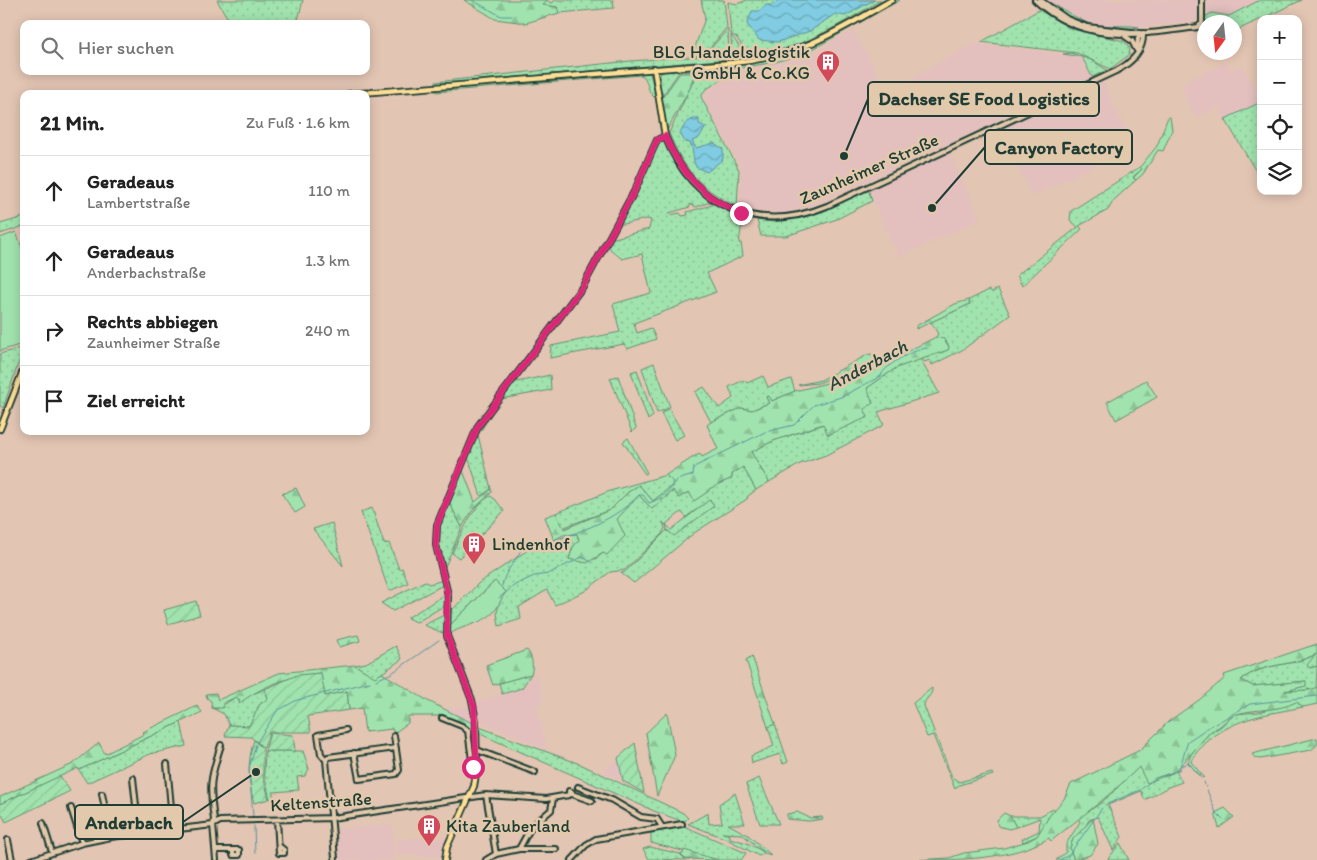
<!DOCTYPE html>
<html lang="de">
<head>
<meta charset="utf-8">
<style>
	:root { --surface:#fff; --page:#f6f6f6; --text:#222; --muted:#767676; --line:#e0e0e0 }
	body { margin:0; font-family:Itim,sans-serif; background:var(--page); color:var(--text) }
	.controls { position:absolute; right:15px; top:15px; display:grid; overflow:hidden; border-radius:10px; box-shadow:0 2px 12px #0003 }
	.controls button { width:45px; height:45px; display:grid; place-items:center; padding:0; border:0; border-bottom:1px solid var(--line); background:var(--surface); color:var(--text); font:25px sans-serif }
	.compass { position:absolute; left:1197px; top:15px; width:45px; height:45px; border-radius:50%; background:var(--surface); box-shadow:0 2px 12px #0003; rotate:195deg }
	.stop { position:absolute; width:15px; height:15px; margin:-11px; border:4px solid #db2777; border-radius:50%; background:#fff }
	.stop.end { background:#db2777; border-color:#fff; box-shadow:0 1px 5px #0008 }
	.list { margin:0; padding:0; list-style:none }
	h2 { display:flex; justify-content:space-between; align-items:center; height:65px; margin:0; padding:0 20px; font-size:21px }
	h2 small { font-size:16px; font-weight:400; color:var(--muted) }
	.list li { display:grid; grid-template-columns:32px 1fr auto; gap:15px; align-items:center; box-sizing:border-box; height:70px; padding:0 20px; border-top:1px solid var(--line) }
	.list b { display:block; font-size:19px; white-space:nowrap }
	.list p { margin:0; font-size:16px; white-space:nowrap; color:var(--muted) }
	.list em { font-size:16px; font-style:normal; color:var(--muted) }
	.icon { flex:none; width:28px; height:28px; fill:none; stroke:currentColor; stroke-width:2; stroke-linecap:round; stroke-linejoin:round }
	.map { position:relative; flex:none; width:1317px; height:860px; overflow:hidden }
	.search { position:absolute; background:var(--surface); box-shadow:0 2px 12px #0003; left:20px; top:20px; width:350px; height:55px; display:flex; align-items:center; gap:12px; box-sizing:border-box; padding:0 18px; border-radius:10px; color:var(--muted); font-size:19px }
	.panel { position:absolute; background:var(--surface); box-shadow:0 2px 12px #0003; left:20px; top:90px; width:350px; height:345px; border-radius:10px }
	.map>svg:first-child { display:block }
	.built { fill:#e3c0bd }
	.grass { fill:url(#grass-dots); stroke:#609071; fill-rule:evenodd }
	.forest { fill:url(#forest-firs); stroke:#609071 }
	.garden { fill:url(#garden-furrows); stroke:#609071 }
	.pitch { fill:#a1e3ae; stroke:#609071 }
	.water { fill:url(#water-waves); stroke:#5a939c }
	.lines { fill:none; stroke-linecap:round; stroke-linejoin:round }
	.stream { stroke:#5a939c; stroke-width:1 }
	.minor-casing { stroke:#1f3d34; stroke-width:8 }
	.major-casing { stroke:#1f3d34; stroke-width:8 }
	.minor { stroke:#e3c9ab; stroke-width:4 }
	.major { stroke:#fede96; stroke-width:4.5 }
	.route { stroke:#db2777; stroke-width:6 }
	.labels { text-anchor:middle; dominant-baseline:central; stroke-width:5; stroke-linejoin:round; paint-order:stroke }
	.poi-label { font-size:18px; fill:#1f3d34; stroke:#e3c9ab; text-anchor:start }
	.street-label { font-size:18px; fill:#1f3d34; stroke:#e3c9ab }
	.water-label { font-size:19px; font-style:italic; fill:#24443d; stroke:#e3c9ab }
	.leader { fill:none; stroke:#1f3d34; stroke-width:2 }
	.callout-dot { fill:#1f3d34; stroke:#e3c9ab; stroke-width:2 }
	.callout { fill:#e3c9ab; stroke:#1f3d34; stroke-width:2 }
	.callout-label { font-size:19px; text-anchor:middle; font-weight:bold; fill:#1f3d34 }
</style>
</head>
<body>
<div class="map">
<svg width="1317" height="860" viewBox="0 0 1317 860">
	<defs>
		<pattern id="grass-dots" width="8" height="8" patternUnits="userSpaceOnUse" patternTransform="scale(1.25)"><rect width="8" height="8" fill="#a1e3ae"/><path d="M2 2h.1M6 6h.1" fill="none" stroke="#8ac496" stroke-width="1.8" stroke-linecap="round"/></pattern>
		<pattern id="forest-firs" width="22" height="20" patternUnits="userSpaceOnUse" patternTransform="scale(1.25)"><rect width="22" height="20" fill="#a1e3ae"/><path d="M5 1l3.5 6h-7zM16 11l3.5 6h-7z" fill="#8ac496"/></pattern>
		<pattern id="garden-furrows" width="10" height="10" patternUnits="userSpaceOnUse" patternTransform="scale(1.25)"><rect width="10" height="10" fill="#a1e3ae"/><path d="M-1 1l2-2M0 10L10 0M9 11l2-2" fill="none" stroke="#8ac496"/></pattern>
		<pattern id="water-waves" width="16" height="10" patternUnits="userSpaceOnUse" patternTransform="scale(1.25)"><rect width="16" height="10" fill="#81cce2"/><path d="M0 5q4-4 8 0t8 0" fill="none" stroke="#69a7b8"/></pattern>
	</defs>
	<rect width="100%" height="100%" fill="#e3c5b3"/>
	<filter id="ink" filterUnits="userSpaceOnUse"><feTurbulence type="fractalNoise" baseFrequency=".02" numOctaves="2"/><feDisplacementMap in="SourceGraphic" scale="10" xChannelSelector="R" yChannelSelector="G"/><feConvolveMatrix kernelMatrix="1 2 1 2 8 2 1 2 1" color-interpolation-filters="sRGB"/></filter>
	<g filter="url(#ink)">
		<path class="built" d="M1046,0H1260L1229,16L1212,13L1204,17L1199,16L1195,21L1139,27H1104L1075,18Z
			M853,30L888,92L975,43L1082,57L1092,77L813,206L782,213L758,211L740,207L741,168L704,101V94L738,71L788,61L819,49Z
			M1226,62L1231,71L1242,65L1261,102L1225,119L1218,107L1196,118L1182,89L1185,82Z
			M1102,80L1131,141L1109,159L1032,196L999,128Z
			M949,151L980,220L898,257L868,189Z
			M537,672L543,703L536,705L547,750L478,720L475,703L522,688Z
			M472,706L474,724L443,709Z
			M618,758L623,781L604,773L605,768Z
			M392,825L395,860H337L334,829Z
			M448,838L445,845H442L441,851L443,852V857L397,854L396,839Z"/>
		<path class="grass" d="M217,0H303L297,24H231Z
			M547,0L551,3L556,0H613L614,8L559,13L557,7L542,5Z
			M701,0H724L727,27L705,54L692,56L705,18Z
			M747,0H881C850,18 782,63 745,51L737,38L731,34L728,2L737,4Z
			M884,0H888L803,46L769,56L735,61L732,59L731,35L745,54C790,62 846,21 884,0Z
			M895,0H900L806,53L776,62L734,69L733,65C800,58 839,32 895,0Z
			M1042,0C1049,0 1077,19 1088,23C1105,28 1123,24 1139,27C1102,34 1072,21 1042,0Z
			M1260,0H1302L1235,31L1234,22H1208L1204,20V17L1212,13L1229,16Z
			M1039,10L1071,29L1124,41L1130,48L1129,55L1110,69L1077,53L981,42Z
			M728,29L729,59L437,84L435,82L630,61L704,56Z
			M1071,53L1091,60L1107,70L1092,77L1082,57L1063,54Z
			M731,65L730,69L679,72L663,95H659L657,83L662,70Z
			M646,71L650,74L656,95L654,97C646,91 649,78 641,75L436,92L434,90Z
			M717,71L721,73V80L705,90L701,97L739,170L737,206C700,189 684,170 669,133L697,73Z
			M1261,102V172L1257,173L1225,119Z
			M661,140L666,142L684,176L713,201L696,207L690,204V207L669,213L670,215L680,213L682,216L688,215L687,212L716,204L743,216L739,243H741L743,256L707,273L716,292L634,323L637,333L651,328L656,339L627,349L624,344L550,358L551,346L620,332L613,304L651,293L642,254L622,259L610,249L609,244L611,239L649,229L651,220L647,219L618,225Z
			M1140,167L1142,169L1133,177L1136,180L1114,200L1108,210L1079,226L1082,229L1022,286L1017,275L1078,227L1070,220L1071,211Z
			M868,189L872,201L837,219L786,236H761L757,220C795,228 835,204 868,189Z
			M24,217V226L0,234V224Z
			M998,289L1010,315L962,350L932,365L930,360L924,362L922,358L948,350L949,347L947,342L936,337L938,334L931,322L970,304L969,300L989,290L992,292Z
			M24,342L23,350L3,408L0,406V354L20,348Z
			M920,359L939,393L878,412L884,425L826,455L800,464L769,482L751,452L773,441L824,424L828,435L867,416L864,409L868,406L867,388L896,368Z
			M654,363L670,407L657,413L642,368Z
			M637,370L653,416L648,420L631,372Z
			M550,375L551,390L501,399L478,435L491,489L481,496L467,454L484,419L512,383Z
			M618,376L636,428L632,432L610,378Z
			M763,376L768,387L791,379L795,391L772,401L768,396L766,397L769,403L752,410L741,408L711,422L695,392L704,387L719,408L733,398L729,387L744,380L747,383Z
			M669,409L684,435L675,440L661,413Z
			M628,438L647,473L645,474L623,442Z
			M743,467L756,490L748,496L747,499L694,533L634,583L621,573L625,572L667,530L668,532L714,506L710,500L686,517L681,512L665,525L663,522L665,528L662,534L625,570L610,572L585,591L555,605L547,590L519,607L521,619L499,626L497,613L500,599L495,581L448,627L450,612L480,582L528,550L573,534H577L579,540L573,547L569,559H596L603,553L607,554L614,546L616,519L639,495L652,509L674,490L689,492L694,500L708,489L732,478V474Z
			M666,475L673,482L672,486L653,501L639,485L627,493L610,510L562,528L556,513L610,491Z
			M490,496L495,499L504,511L459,558L452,553C461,535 472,506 490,496Z
			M448,500L462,527L444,569C433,543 439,525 448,500Z
			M372,508L384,544L389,543L399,569L402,568L408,583L389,591L361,512Z
			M332,523L343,566L313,529Z
			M444,580L445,584L393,611L381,603L425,581L429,584Z
			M446,594L447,604L417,622L407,618Z
			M446,614L445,634L424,625Z
			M396,646L402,659L375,678L355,665L366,663Z
			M1317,654L1310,668L1317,666L1316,689L1286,692L1288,689L1302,687L1306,681L1253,686L1241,680C1264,662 1293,667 1317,654Z
			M531,674L522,688L502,694L499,683Z
			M932,688C933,696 924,698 924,706L952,777L959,782L992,773L993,775L959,785L955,789L933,735L927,737L913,703Z
			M265,689L268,699L260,704L249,726L229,725L224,714L212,708L217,709L236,697L240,703L248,696Z
			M1296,701L1303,707C1269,714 1236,717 1208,741C1202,747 1194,753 1191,762L1204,777L1203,778L1188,763L1191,754L1208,734L1219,728L1235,714L1259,712Z
			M181,722L186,746L150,754L87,783L79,770Z
			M775,724L788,762L783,764L780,754L752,763L751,756L774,746L768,727Z
			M479,727L580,764L683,813L688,818L684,822L654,811L478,733Z
			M265,751H303L309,769L305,776L297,777L299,790L273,792V799H270L264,773Z
			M1139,767L1164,777L1176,771L1182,782L1168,787L1145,800L1141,791L1108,805L1122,837L1113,850L1098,817L1089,820L1084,829L1073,839L1070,848L1074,860H1056L1066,852V844L1080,822L1078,818L1101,803Z
			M759,778L779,824H760L746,784Z
			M735,793L745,824H728L748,835L771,855L765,853L759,856L727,839L688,824L708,813L709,824L722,823L719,804ZM723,833L742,834L764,852L747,843L730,838V835Z
			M1053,809H1055L1037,836L1023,842L1022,839L1039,831L1040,818L1016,827L1010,816H1040Z
			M684,826L746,853L741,860H718L651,843V831Z
			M1120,843L1129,860H1109L1108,859Z
			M650,847L680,854L690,860L649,859L643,849Z"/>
		<path class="forest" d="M464,0H547L543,5L557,7L559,13L526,23L495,19Z
			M680,73H695L690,88L666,132L660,101Z
			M1168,117H1170L1172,130L1163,151L1158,150L1143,174L1136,180L1133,178L1142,169L1140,167L1157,146Z
			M969,300L970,304L916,329V326L955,304Z
			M936,337L944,339L949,347L948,350L896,368L867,388L873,403L864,409L868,417L828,435L823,424L773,441L751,452L769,482L756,490L743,467L732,474V478L709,489V491L694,501L689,492L679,498L673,490L652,509L639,495L617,519L625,536L607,555L603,553L587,563L569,559L573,547L579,540L577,534L563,535L554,540L545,517L556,513L564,529L610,510L627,493L639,485L653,501L672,486L673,482L666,475L695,456L700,454L702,457L718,449L707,425L711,422L741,408L752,410L769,403L766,397L769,396L772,401L795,391L839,380L837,376L818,383L798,385L821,380L867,355L872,354L878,366Z
			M1146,380L1157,397L1116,420L1107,402Z
			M462,468L475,502L491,489L492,492L472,511L462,527L448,500Z
			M296,488L305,507L295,513L282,494Z
			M709,500L714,506L674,536L667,530L666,524L671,530Z
			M358,635L360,641L339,647L336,640Z
			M1317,644V666L1310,668L1307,665L1316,654C1292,667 1263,662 1241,680L1253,686L1306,681V686L1285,691L1310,690L1317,687V704L1303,707L1296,702C1277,712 1257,708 1237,714C1227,717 1221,728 1211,731L1176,771L1147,783L1139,767C1111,795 1082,816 1051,841L1049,838C1011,860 959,860 914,860L949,858L964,853L1004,848L1028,841L1037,836L1050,815L1064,799L1071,784L1140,750L1169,721L1199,700L1225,678L1224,675Z
			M527,650C532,656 534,666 531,674L493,685L486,665Z
			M752,656L775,724L768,727L746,660Z
			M355,665L375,677L382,673L428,701L474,724V732L442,716H408V723L394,733L392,729L365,732L362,708L349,710L347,691L325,696L320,673C293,675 260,686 239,704L240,700L236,697L223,703V708H212L211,701L207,698L206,694L216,693L218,700L279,673Z
			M197,706L202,712L79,770L78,768L0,804V797L73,764L99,743L105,754L144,734L143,732Z
			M667,713L675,755L657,796L646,733Z
			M1317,738V745L1311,750L1260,759L1255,758L1252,754Z
			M1225,808L1234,817L1219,828L1215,813Z
			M797,812L810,818L822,817L823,819L809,821L787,819V814Z
			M1004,813L1010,816L1016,827L1009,829L998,826L997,820Z
			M1093,818L1098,844L1090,855L1074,860L1070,848L1073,839Z
			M684,850L718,860L685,859L680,854H683Z"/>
		<path class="garden" d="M196,601L200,615L168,624L164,610Z
			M321,673L325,696L347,691L349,710L308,716L311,732H269L264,748L251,737L225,736L229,725L249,726L260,704L268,699L265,689L297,675Z
			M270,733L293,735L295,751H265Z
			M254,740L263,749V776L269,799L254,803C248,781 247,762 254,740Z
			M635,743L644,793L623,781L618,758Z
			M60,776L70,791L6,822L0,811V804Z"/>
		<path class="pitch" d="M16,232L24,253V333L19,345L0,351V238Z
			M495,581L506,592C501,598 499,606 494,612C481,625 462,625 448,635V627Z"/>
		<path class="water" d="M779,0H874L845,16L835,14L810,31L778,42L759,40L747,24L752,11H759L766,5H772Z
			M693,119H699V124L706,127L699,138L692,141L696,148L714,143L723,149V159L707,172L696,167C692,159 694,150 690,143L685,142L680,133L686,123Z"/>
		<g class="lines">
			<path class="stream" d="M472,0L501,16H512
				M502,586C505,569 515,564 521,550C562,538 609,526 639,495H643L649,503C661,499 671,491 677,480L693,475L694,467L765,432L794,425L814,405L841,397L881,376C884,365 916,348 928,348
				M499,598L515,585L534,576L548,574L582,557L591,562
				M376,680L392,673L439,640
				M1215,724L1250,704L1317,696
				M257,742L277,711L297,700L370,682
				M1182,766L1188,762L1201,778
				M1204,782L1216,813L1223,820
				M1105,805L1140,790L1155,778L1179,770L1188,741L1212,725
				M253,816L249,768L256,745
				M254,826L255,853
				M1059,860L1069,855L1102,808"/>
			<g class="minor-casing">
				<path id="minor" d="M1035,0C1083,45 1138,35 1198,27L1202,23V0
					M1040,0L1067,19L1087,27L1140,33
					M1125,36L1132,41L1136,49
					M1137,51L1138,38L1141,34
					M665,136C693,207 757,235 827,206L1116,71C1131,63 1144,51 1143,33
					M442,718L462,726L468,731L473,767L477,770
					M477,750L535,772
					M354,753L359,779L396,774L399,770L394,736
					M326,760L321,754L318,735L346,730
					M167,764L173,829
					M133,778L139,833
					M578,787L612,800L641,817L657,819L662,827
					M569,791L572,792V794H569Z
					M102,794L111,837
					M572,794L592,801
					M486,795L496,854
					M71,808L82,843
					M277,820L279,853H284V850L279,846
					M43,823L52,852
					M8,840L12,860
					M519,849H556
					M216,850H239V855H233V850
					M335,858L326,760L328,757L396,748
					M31,860L82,843L111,837L213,825L220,821L332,818L486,795L546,799L569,795
					M216,860L213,825L214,820C209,785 210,779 221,745
					M486,860L496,854L519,849L531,827L551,810L553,799
					M572,860L586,845L596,839L682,824"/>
			</g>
			<g class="major-casing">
				<path id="major" d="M349,94L732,63C799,57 835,32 892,0
					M0,429L24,368
					M445,860L447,847L474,786L477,768L476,721L472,700L447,636L448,595L436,545L437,525L478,426L583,286L635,190L657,140L665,136L654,68"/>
			</g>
			<use href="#minor" class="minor"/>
			<use href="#major" class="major"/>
		</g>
	</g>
	<g class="lines" filter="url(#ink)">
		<path class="route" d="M473,767L477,770L474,706L447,636V592L436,545L437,525L478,426L583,286L635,190L657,140L665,136C680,172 703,199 741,213"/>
	</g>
	<defs>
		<g id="building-pin" transform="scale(1.25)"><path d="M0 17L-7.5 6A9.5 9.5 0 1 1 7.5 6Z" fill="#d1495b" stroke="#e3c9ab"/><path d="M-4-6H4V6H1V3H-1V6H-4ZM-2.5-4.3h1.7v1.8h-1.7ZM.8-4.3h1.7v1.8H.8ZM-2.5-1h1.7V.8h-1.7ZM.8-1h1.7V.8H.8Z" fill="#fff"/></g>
	</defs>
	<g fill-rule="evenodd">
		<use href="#building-pin" x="828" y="62"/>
		<use href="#building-pin" x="474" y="544"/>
		<use href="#building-pin" x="429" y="826"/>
	</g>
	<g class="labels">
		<g class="poi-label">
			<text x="810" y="52" text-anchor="end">BLG Handelslogistik<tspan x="810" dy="21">GmbH &amp; Co.KG</tspan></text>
			<text x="492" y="544">Lindenhof</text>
			<text x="446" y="826">Kita Zauberland</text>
		</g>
		<g class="street-label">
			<text transform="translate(869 169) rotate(-24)">Zaunheimer Straße</text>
			<text transform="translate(321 802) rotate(-4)">Keltenstraße</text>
		</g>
		<g class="water-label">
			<text transform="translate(867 365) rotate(-28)">Anderbach</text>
		</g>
	</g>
	<path class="leader" d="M844 156L868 99M932 208L985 147M256 772L183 822"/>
	<g class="callout-dot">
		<circle cx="844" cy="156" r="5"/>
		<circle cx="932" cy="208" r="5"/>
		<circle cx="256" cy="772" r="5"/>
	</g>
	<g class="callout">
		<rect x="868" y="82" width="231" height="34" rx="5"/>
		<rect x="985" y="130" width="147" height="34" rx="5"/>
		<rect x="75" y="805" width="108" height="34" rx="5"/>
	</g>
	<g class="callout-label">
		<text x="984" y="105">Dachser SE Food Logistics</text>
		<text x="1059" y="154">Canyon Factory</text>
		<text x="129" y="829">Anderbach</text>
	</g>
</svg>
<div class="controls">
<button>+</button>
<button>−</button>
<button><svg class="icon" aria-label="locate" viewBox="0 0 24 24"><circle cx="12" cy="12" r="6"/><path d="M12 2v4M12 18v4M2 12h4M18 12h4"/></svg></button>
<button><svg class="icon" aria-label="layers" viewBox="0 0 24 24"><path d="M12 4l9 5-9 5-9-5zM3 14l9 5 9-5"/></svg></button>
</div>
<svg class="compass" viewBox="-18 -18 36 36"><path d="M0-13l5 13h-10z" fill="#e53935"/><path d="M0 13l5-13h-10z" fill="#767676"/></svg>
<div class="stop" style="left:473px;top:767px"></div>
<div class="stop end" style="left:741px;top:213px"></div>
<div class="search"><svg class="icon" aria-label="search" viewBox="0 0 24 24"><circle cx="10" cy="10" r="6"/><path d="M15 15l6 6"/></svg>Hier suchen</div>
<section class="panel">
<h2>21 Min.<small>Zu Fuß · 1.6 km</small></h2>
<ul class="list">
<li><svg class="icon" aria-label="ahead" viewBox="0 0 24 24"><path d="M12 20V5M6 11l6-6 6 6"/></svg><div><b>Geradeaus</b><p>Lambertstraße</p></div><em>110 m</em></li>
<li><svg class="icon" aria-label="ahead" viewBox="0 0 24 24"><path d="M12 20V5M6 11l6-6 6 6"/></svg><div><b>Geradeaus</b><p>Anderbachstraße</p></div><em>1.3 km</em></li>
<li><svg class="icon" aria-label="right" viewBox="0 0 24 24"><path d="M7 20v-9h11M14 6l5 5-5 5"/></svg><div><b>Rechts abbiegen</b><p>Zaunheimer Straße</p></div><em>240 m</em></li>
<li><svg class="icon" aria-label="arrive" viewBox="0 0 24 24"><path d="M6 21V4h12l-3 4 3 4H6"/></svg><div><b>Ziel erreicht</b></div></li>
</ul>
</section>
</div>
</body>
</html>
